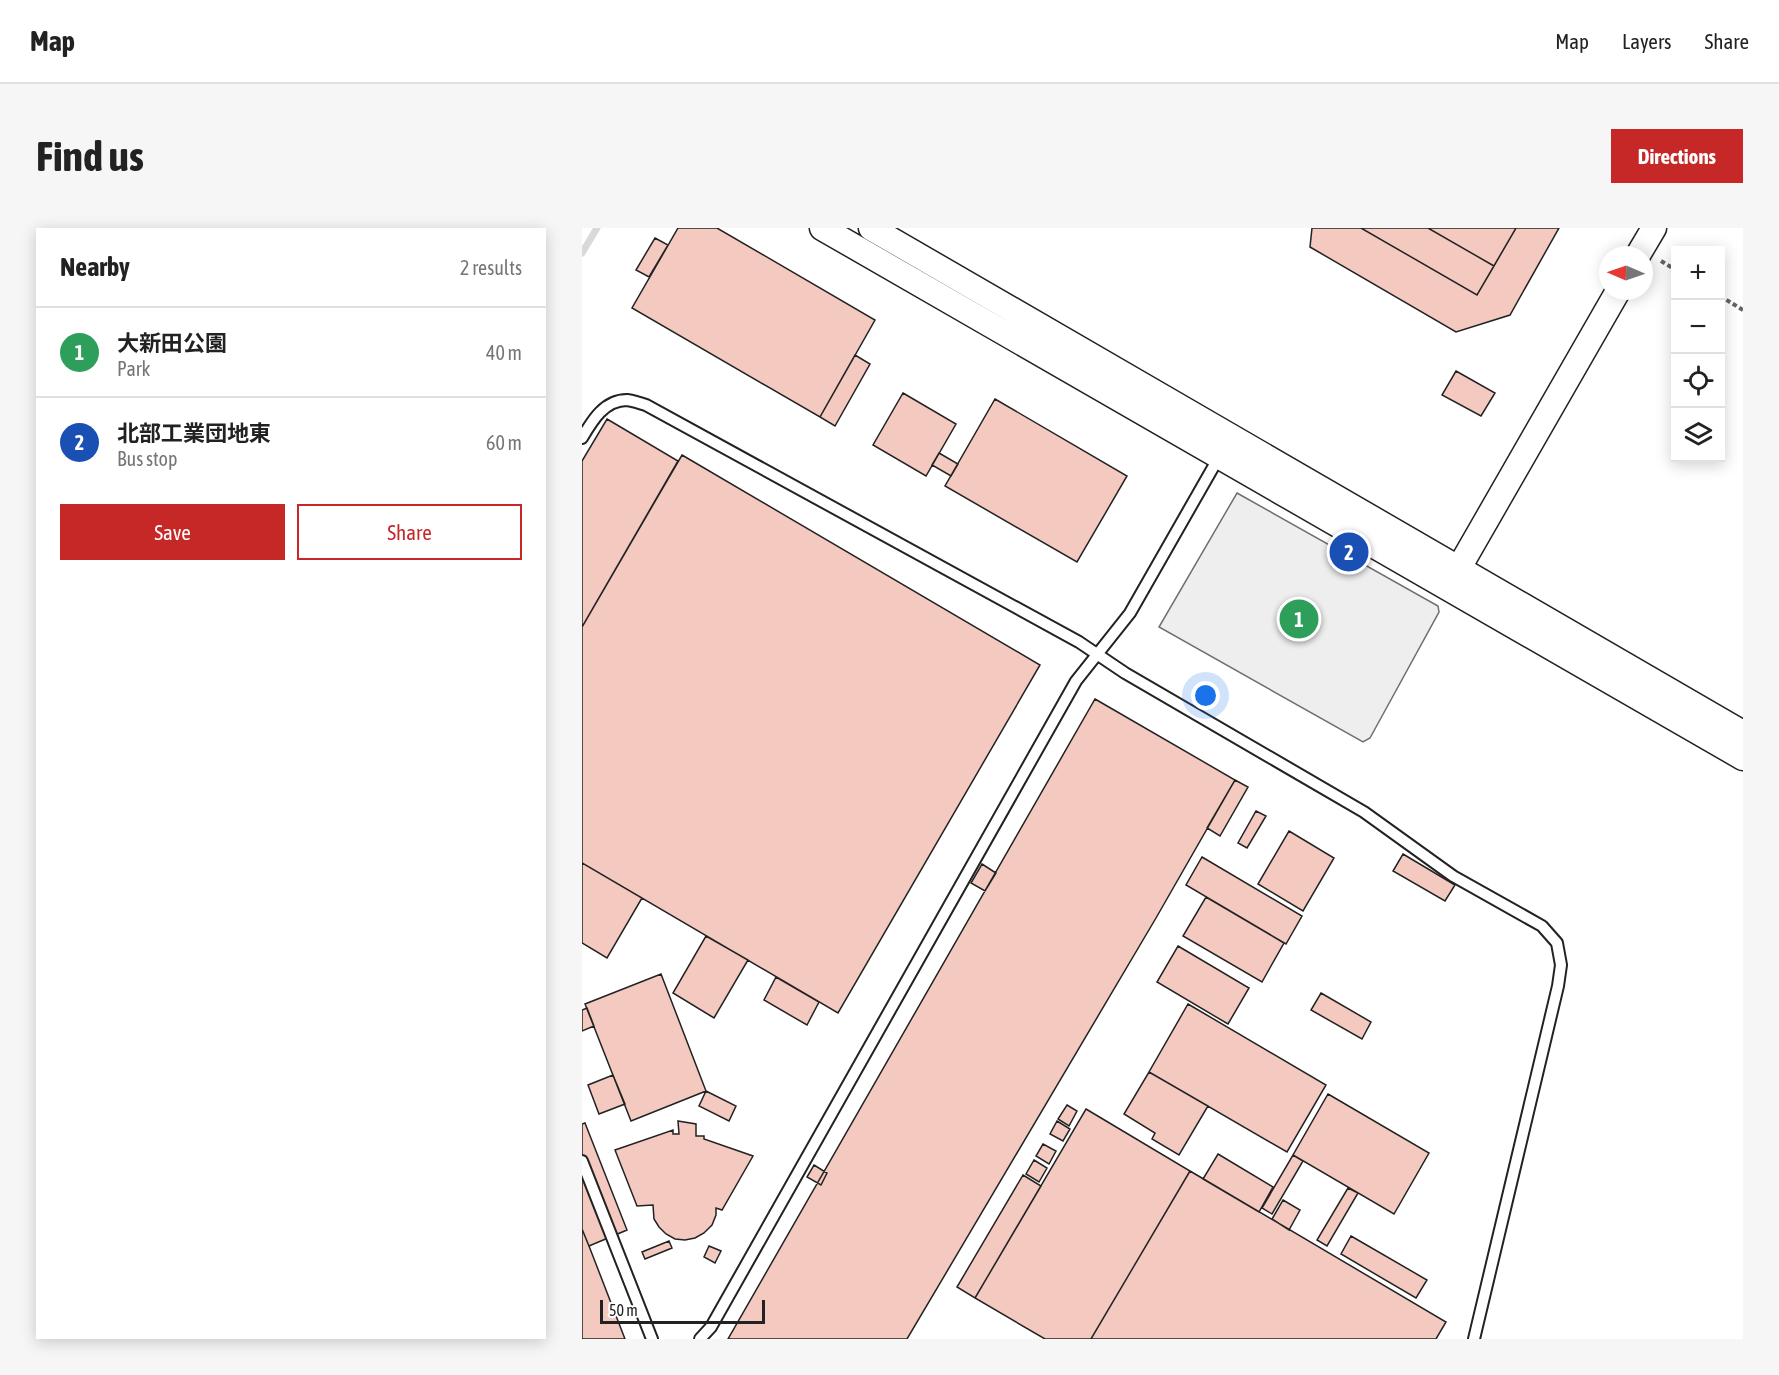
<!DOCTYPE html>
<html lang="en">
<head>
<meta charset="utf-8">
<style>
	:root { --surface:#fff; --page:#f6f6f6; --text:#222; --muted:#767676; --line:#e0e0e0; --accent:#c62828 }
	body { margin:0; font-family:"Asap Condensed","Noto Sans JP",sans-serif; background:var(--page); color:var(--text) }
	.controls { position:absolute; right:18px; top:18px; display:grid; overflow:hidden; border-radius:0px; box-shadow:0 3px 15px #0003 }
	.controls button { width:54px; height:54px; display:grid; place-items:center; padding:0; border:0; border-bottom:2px solid var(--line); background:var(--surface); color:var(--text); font:30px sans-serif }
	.compass { position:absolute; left:1017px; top:18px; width:54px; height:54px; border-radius:50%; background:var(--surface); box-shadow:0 3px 15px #0003; rotate:272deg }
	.scale { position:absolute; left:18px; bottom:15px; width:165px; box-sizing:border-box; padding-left:6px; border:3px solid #222; border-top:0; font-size:16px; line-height:21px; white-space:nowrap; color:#222; -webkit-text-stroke:4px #fff; paint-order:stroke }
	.you { position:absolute; left:624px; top:468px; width:21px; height:21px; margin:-15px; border:4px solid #fff; border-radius:50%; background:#1a73e8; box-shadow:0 0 0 9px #1a73e833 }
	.badge { display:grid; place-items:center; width:39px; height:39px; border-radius:50%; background:var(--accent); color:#fff; font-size:20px; font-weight:700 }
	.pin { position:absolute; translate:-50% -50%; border:3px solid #fff; box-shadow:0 2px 6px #0006 }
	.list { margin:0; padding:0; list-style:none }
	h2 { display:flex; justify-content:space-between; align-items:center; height:78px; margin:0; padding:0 24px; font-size:26px }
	h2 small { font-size:20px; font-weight:400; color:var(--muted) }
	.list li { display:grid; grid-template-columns:39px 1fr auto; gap:18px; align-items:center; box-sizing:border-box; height:90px; padding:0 24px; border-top:2px solid var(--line) }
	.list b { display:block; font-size:22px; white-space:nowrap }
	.list p { margin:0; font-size:20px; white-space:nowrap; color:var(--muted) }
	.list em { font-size:20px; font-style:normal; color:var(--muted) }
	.actions { display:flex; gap:12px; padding:18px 24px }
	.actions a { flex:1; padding:14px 0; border:2px solid var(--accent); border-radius:0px; text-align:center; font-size:21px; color:var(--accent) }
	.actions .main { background:var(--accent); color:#fff }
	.icon { flex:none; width:33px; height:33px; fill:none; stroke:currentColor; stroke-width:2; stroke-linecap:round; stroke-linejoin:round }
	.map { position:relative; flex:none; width:1161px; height:1111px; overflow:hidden; border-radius:0px }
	header { display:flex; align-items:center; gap:36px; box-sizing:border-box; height:84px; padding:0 30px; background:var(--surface); border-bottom:2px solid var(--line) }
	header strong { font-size:28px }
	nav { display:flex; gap:33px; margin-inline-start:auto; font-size:21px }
	.intro { display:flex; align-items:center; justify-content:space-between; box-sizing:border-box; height:144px; padding:0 36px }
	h1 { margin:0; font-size:42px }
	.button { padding:15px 27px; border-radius:0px; background:var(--accent); color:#fff; font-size:21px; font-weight:700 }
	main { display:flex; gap:36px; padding:0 36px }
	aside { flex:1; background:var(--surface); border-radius:0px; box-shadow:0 3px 15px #0003 }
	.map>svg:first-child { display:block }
	.green { fill:#eee; stroke:#6f6f6f; stroke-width:1.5 }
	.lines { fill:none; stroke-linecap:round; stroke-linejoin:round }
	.stream { stroke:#d9d9d9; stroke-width:7 }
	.building { fill:#f3c9c0; stroke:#222; stroke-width:1.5 }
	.service-casing { stroke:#222; stroke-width:14 }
	.tertiary-casing { stroke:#222; stroke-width:27 }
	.path { stroke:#646464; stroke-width:4; stroke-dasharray:4.5 3; stroke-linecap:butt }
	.service { stroke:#fff; stroke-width:10 }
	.tertiary { stroke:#fff; stroke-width:24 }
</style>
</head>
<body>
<header>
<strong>Map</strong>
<nav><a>Map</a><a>Layers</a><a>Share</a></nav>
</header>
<div class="intro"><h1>Find us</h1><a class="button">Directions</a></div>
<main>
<aside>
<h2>Nearby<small>2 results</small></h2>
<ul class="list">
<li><span class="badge" style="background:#2e9e5b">1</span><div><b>大新田公園</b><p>Park</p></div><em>40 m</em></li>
<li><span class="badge" style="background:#1a4fb4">2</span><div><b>北部工業団地東</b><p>Bus stop</p></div><em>60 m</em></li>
</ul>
<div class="actions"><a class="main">Save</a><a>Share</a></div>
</aside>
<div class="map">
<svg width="1161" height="1111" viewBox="0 0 1161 1111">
	<rect width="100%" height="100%" fill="#fff"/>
	<path class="green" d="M655,265L856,378L857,384L788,510L781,514L577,399Z"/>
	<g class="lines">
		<path class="stream" d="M0,25L15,0"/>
	</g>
	<path class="building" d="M96,0H135L293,92L238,189L50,80Z
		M730,0H779L895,67L934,0H977L928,87L874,104L728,19Z
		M779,0H846L912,38L895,67Z
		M846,0H934L912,38Z
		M73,10L86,17L67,49L54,42Z
		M273,127L288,136L253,198L238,189Z
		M874,143L913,165L899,188L860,167Z
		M321,165L374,196L344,248L291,217Z
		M413,171L545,248L495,334L363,258Z
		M25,191L96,233L0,399V233Z
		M357,225L376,236L369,248L350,237Z
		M100,227L458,437L256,785L0,635V399Z
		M513,471L653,552L574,690L325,1111H146Z
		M653,552L666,559L638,608L625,600Z
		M674,583L684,588L665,620L656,615Z
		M707,603L752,630L721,683L676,656Z
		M821,626L873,657L863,673L811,643Z
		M620,629L720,688L704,716L604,657Z
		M0,635L60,670L25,730L0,715Z
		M400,636L414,645L403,663L389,655Z
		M624,669L702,715L680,754L601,708Z
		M124,708L166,732L132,790L91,765Z
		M596,718L667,760L646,796L575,754Z
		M79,746L124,863L49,893L3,776Z
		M194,749L237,774L225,797L182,772Z
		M739,765L789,794L780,811L729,782Z
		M606,776L744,857L705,924L567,844Z
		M5,780L12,798L0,803V782Z
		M567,844L626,878L597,927L570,911L573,905L542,886Z
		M31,847L43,876L17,886L6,857Z
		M124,863L154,878L147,893L117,878Z
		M746,866L847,925L812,986L711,927Z
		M485,877L495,883L487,898L476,891Z
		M504,881L608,943L509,1111H463L393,1070Z
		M96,893L114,896V908H122V911L171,928L140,982L134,980V987L130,997L122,1005L113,1010L103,1012L93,1011L84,1006L77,999L72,991L71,977L55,978L33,922L91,902V906H97Z
		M475,893L488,901L481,913L468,906Z
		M3,895L45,1002L7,1018L0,1001V896Z
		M461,916L474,923L467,936L454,928Z
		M636,926L691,959L677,984L621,951Z
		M711,927L721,933L690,986L680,980Z
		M452,932L465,940L457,954L444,946Z
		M232,937L245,945L239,957L225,949Z
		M608,943L864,1094L854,1111H509Z
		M441,947L459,958L393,1070L375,1059Z
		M766,960L776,965L745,1018L735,1012Z
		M701,972L718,982L707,1002L690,991Z
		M0,1001L7,1018L43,1111H0Z
		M769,1008L845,1052L834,1070L759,1026Z
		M87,1013L90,1020L63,1031L60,1024Z
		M127,1018L139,1023L133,1035L122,1029Z"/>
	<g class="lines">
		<g class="service-casing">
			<path id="service" d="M0,210C10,193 22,172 45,172C51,173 58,175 64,177L497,414L543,445L782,584L871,648L960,698L975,715L979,737L976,758L892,1111
				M0,933L70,1111
				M118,1111L129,1099L494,453L548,385L637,229"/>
		</g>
		<g class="tertiary-casing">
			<path id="tertiary" d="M240,0L1161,530
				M289,0L1161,505
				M1056,27L1072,0
				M870,352L1036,63"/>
		</g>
		<path class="path" d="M1079,33L1094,42
			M1138,68L1161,82"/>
		<use href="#service" class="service"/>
		<use href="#tertiary" class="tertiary"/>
	</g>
</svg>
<div class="controls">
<button>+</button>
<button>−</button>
<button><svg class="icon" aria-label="locate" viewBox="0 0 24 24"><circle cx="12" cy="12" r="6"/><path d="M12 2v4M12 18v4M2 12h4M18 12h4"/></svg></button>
<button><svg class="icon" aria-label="layers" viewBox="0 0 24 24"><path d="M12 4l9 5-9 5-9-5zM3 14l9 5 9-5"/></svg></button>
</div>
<svg class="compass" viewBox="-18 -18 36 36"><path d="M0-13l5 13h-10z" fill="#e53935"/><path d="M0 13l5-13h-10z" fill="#767676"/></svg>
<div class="scale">50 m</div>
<div class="you"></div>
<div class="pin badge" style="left:717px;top:391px;background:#2e9e5b">1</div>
<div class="pin badge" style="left:767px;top:324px;background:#1a4fb4">2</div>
</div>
</main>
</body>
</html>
